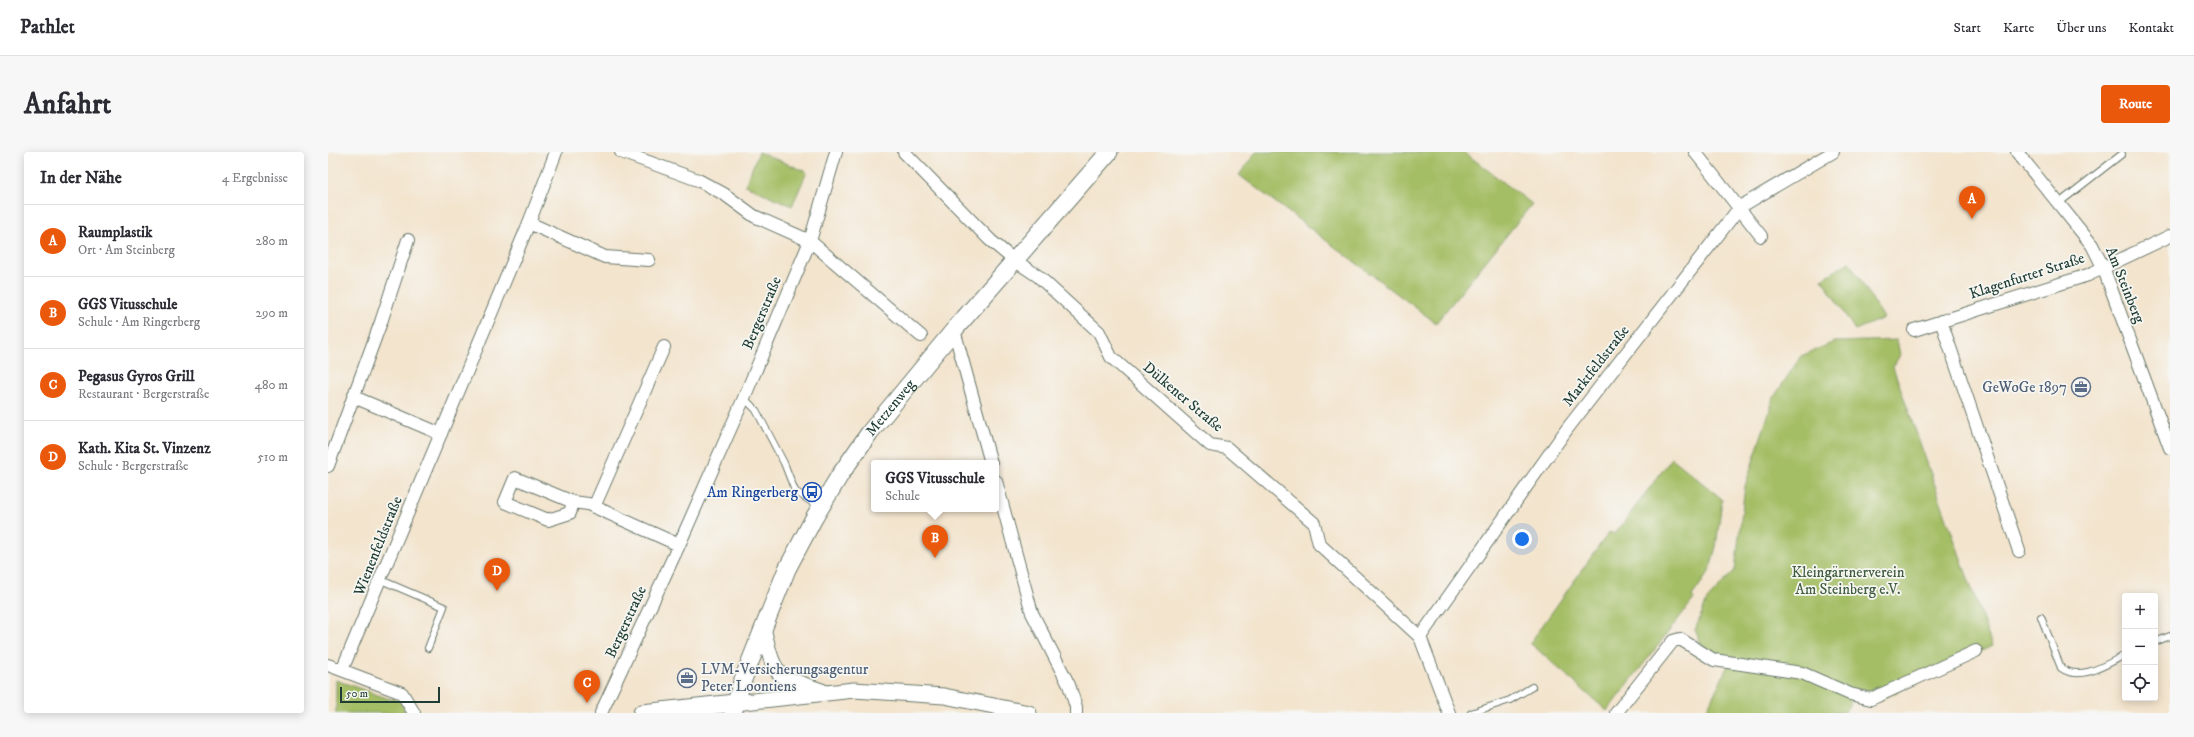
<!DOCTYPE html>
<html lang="de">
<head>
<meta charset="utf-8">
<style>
	:root { --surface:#fff; --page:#f7f7f7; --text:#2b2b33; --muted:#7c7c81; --line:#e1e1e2; --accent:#ea580c }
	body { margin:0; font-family:"IM FELL DW Pica",serif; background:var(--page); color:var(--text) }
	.controls { position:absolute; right:12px; bottom:12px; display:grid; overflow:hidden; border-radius:4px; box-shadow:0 2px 10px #0003 }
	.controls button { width:36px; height:36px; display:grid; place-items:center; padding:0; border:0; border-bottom:1px solid var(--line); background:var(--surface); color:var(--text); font:20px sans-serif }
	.scale { position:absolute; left:12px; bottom:10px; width:100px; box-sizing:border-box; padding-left:4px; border:2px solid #1f3d34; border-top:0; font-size:11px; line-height:14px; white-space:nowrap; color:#1f3d34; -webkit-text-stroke:3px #f6f6f2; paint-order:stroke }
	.you { position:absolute; left:1194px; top:387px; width:14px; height:14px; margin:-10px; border:3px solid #fff; border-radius:50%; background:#1a73e8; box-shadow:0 0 0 6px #1a73e833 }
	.badge { display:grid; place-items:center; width:26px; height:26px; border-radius:50%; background:var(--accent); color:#fff; font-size:13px; font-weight:700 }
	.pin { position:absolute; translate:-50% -33px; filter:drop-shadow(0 1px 2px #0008) }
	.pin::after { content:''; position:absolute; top:21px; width:14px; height:12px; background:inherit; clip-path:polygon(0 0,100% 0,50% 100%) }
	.popup { position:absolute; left:543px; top:308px; width:128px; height:52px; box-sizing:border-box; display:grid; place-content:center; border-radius:4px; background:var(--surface); filter:drop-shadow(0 1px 3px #0005); font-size:13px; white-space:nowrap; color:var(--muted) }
	.popup b { font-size:15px; color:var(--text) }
	.popup::after { content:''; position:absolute; left:50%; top:100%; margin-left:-8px; border:8px solid transparent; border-top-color:var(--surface) }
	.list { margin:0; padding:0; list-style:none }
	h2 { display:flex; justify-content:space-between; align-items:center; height:52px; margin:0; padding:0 16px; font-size:17px }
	h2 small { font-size:13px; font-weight:400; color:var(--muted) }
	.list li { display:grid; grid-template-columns:26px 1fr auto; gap:12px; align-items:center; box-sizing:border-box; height:72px; padding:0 16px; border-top:1px solid var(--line) }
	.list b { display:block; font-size:15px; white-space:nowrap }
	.list p { margin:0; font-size:13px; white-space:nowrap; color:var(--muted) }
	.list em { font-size:13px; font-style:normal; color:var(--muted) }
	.icon { flex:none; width:22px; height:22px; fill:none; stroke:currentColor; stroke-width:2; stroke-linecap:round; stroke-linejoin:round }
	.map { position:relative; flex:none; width:1842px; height:561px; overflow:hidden; border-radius:4px }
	header { display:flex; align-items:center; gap:24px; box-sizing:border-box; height:56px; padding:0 20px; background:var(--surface); border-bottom:1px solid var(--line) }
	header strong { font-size:19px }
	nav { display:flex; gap:22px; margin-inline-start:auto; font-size:14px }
	.intro { display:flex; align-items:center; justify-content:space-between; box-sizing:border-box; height:96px; padding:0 24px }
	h1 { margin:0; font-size:28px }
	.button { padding:10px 18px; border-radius:4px; background:var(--accent); color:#fff; font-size:14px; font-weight:700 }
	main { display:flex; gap:24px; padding:0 24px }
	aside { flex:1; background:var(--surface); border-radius:4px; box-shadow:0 2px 10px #0003 }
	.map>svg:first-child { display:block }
	.green { fill:#a4be65; stroke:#627e4c }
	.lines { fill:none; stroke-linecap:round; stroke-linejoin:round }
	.service-casing { stroke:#69776a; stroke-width:8 }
	.minor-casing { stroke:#69776a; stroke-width:14 }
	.tertiary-casing { stroke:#69776a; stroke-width:17 }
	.secondary-casing { stroke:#69776a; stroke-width:19 }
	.service { stroke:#fff; stroke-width:6 }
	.minor { stroke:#fff; stroke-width:12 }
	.tertiary { stroke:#fff; stroke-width:15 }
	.secondary { stroke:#fff; stroke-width:17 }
	.labels { text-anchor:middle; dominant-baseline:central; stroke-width:3.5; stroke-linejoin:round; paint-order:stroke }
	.street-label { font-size:15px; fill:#1f3d34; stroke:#f6f6f2 }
	.service-label { font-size:15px; fill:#4e5e75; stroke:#f6f6f2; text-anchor:end }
	.transit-label { font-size:15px; fill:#164399; stroke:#f6f6f2; text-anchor:end }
	.park-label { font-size:15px; fill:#405d40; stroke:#f6f6f2 }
</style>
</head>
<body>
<header>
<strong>Pathlet</strong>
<nav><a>Start</a><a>Karte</a><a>Über uns</a><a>Kontakt</a></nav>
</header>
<div class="intro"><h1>Anfahrt</h1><a class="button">Route</a></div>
<main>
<aside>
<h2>In der Nähe<small>4 Ergebnisse</small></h2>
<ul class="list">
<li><span class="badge">A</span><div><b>Raumplastik</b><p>Ort · Am Steinberg</p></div><em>280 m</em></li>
<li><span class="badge">B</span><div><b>GGS Vitusschule</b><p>Schule · Am Ringerberg</p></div><em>290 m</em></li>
<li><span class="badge">C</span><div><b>Pegasus Gyros Grill</b><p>Restaurant · Bergerstraße</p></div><em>480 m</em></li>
<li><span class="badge">D</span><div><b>Kath. Kita St. Vinzenz</b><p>Schule · Bergerstraße</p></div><em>510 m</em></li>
</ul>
</aside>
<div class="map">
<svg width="1842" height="561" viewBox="0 0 1842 561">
	<rect width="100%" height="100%" fill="#f6f6f2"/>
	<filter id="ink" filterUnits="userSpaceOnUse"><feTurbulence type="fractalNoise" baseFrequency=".025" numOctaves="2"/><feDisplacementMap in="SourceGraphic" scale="8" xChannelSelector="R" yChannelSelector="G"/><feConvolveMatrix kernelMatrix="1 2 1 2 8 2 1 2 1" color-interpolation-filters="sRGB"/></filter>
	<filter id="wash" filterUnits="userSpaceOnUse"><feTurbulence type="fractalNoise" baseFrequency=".012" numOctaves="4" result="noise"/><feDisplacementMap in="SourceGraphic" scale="16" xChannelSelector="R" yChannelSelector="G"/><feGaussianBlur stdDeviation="0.9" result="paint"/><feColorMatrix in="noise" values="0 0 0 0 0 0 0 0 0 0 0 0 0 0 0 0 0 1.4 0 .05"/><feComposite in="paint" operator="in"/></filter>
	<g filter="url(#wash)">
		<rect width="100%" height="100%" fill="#f3e4cd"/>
		<path class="green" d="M431,0L479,20L464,54L417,33Z
			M928,0H1136L1204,52L1108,171L911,23Z
			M1521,110L1556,166L1527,178L1494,127Z
			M1569,188L1572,203L1565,215L1664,494L1546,551L1528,542L1516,561H1377L1404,505L1376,498L1367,478L1379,448L1407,418L1417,334L1446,245L1473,204L1506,190Z
			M1344,306L1394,347L1388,395L1381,420L1364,444L1366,447L1279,559L1202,491L1281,380L1287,382Z
			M8,528L64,548L65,546C72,548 77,553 76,561H8Z"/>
	</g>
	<g filter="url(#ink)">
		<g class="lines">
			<g class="service-casing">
				<path id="service" d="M1731,51L1794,2
					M416,246L428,258L456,311L467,339L491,355
					M53,428L116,455L100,496
					M1713,465L1733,516C1753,530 1779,512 1797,503
					M1827,490L1842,484
					M1143,561L1182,548L1204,535"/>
			</g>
			<g class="minor-casing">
				<path id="minor" d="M293,0L370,28L396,42L426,64L482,89L593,184
					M576,0L662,88L686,108L710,124L771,180L783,205L882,293L899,296L986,371L991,392L1092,485L1121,561
					M1367,0L1433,84
					M1689,0L1764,93L1775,115L1842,296
					M201,71L277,105L321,108
					M1613,169L1691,399
					M626,178L663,311
					M1586,178L1760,123L1842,84
					M26,245L113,282
					M0,314L53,170L80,88
					M668,329L704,461L741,533L748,555V561
					M245,350L242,361L220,368L177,350L187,326L245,350L260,352L351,393
					M266,355L336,195
					M1092,485L1239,277L1412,55L1505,0
					M0,513L74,541L86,561
					M14,518L201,71L228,0
					M273,561L351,393L416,246L482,89L508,0
					M1288,561L1345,489L1352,487L1386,508L1474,521L1522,542L1543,547L1648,499"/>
			</g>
			<g class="tertiary-casing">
				<path id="tertiary" d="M435,476C447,526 446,523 494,539
					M407,551L526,538L616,544L701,561"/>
			</g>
			<g class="secondary-casing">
				<g id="secondary">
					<path d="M314,561L407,551"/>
					<path id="s1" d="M405,561L414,530L459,417L486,366L512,323L542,280L626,178L781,0"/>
				</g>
			</g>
			<use href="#service" class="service"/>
			<use href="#minor" class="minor"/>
			<use href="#tertiary" class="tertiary"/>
			<use href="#secondary" class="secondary"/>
		</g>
	</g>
	<defs>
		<g id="office-ring" transform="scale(1)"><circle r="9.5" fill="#f6f6f2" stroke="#5c6f8a" stroke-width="1.5"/><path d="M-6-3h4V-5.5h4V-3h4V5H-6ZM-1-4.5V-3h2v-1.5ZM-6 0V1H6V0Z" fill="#5c6f8a"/></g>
		<g id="bus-ring" transform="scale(1)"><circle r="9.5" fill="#f6f6f2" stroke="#1a4fb4" stroke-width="1.5"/><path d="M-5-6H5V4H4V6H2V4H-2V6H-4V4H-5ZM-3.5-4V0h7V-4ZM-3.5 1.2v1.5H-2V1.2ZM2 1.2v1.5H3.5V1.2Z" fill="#1a4fb4"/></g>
	</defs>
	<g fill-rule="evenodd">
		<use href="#office-ring" x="1753" y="235"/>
		<use href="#bus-ring" x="484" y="340"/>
		<use href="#office-ring" x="359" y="526"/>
	</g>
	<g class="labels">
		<g class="street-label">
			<text transform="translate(1699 124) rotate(-18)">Klagenfurter Straße</text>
			<text transform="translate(1797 133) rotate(68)">Am Steinberg</text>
			<text transform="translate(434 161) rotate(-67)">Bergerstraße</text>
			<text transform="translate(1268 214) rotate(-52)">Marktfeldstraße</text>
			<text transform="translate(855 245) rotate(40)">Dülkener Straße</text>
			<text stroke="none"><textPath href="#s1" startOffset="346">Metzenweg</textPath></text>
			<text transform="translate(50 394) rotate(-68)">Wienenfeldstraße</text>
			<text transform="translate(298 470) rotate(-65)">Bergerstraße</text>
		</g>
		<g class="service-label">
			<text x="1739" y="235">GeWoGe 1897</text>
			<text x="373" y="517" text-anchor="start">LVM-Versicherungsagentur<tspan x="373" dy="17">Peter Loontiens</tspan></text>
		</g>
		<g class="transit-label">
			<text x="470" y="340">Am Ringerberg</text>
		</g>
		<g class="park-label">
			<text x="1520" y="420">Kleingärtnerverein<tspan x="1520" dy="17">Am Steinberg e.V.</tspan></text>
		</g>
	</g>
</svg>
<div class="controls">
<button>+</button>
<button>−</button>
<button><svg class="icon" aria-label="locate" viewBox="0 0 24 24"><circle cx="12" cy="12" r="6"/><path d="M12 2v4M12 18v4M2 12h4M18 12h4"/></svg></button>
</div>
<div class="scale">50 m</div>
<div class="you"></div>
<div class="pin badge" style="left:1644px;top:67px">A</div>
<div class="pin badge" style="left:607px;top:406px">B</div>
<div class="popup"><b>GGS Vitusschule</b>Schule</div>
<div class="pin badge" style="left:259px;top:551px">C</div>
<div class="pin badge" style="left:169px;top:439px">D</div>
</div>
</main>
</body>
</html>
